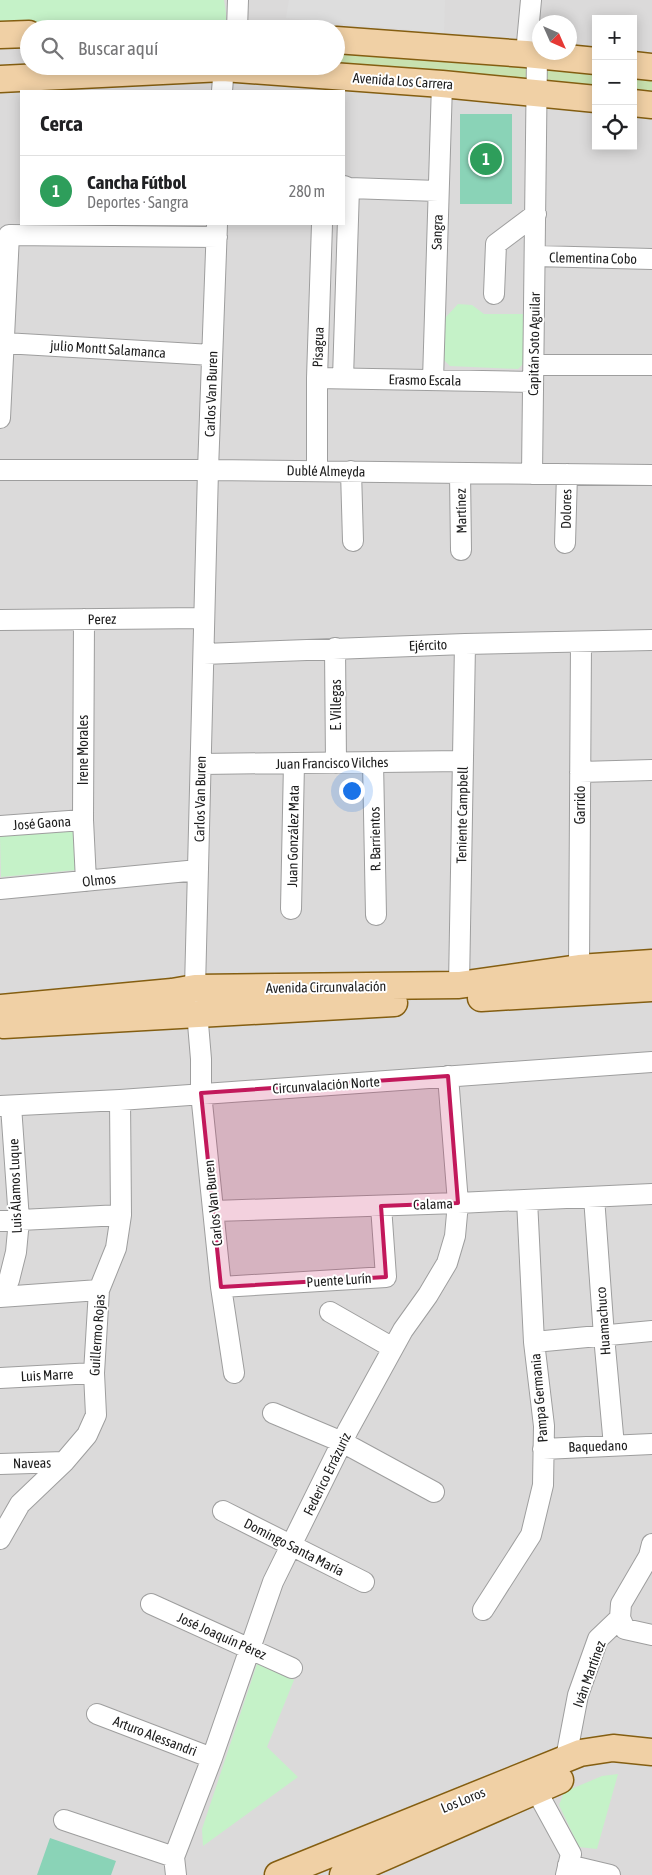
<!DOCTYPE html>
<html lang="es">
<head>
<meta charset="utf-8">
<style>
	:root { --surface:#fff; --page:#f6f6f6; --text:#202124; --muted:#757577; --line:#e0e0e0; --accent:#b21718 }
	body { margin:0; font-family:"Asap Condensed",sans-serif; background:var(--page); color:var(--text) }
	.controls { position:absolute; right:15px; top:15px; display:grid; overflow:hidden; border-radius:0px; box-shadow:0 2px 12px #0003 }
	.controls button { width:45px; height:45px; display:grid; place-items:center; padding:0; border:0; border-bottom:1px solid var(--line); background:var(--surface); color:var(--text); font:25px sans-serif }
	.compass { position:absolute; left:532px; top:15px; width:45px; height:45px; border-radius:50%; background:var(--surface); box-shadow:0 2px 12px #0003; rotate:135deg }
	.you { position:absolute; left:351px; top:790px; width:18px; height:18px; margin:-12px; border:4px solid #fff; border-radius:50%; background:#1a73e8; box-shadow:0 0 0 8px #1a73e833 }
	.badge { display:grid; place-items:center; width:32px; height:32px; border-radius:50%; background:var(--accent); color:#fff; font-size:16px; font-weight:700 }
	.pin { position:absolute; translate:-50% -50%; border:2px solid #fff; box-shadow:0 1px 5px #0006 }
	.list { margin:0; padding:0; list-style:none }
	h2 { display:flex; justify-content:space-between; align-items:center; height:65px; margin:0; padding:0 20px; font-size:21px }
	h2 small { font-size:16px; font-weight:400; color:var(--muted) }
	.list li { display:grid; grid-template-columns:32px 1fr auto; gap:15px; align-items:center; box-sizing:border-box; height:70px; padding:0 20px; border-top:1px solid var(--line) }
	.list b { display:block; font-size:19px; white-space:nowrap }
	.list p { margin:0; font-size:16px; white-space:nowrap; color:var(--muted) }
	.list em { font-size:16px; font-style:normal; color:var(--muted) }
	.icon { flex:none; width:28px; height:28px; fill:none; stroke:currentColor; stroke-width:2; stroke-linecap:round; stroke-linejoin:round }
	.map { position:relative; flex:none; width:652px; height:1875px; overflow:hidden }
	.search { position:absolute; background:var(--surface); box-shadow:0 2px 12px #0003; left:20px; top:20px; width:325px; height:55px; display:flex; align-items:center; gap:12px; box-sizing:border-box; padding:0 18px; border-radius:28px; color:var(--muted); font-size:19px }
	.panel { position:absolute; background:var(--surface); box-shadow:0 2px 12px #0003; left:20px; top:90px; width:325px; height:135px; border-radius:0px }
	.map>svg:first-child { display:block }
	.residential { fill:#dbdada; fill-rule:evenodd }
	.grass { fill:#c8e1af }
	.park { fill:#c5f2c8 }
	.pitch { fill:#8ad3b7 }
	.parking { fill:#ddd }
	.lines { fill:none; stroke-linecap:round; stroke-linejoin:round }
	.minor-casing { stroke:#9e9e9e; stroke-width:22 }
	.major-casing { stroke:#845e11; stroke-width:29 }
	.minor { stroke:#fff; stroke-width:20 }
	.major { stroke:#f0d0a5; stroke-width:26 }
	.marked { fill:#c2185b; fill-opacity:0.2; stroke:#c2185b; stroke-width:4; stroke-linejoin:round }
	.labels { text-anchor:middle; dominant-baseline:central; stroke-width:4; stroke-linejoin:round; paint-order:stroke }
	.street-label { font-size:14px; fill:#1d1d1d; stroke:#fff }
</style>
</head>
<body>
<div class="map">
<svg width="652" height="1875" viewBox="0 0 652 1875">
	<rect width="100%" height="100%" fill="#edeae4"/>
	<path class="residential" d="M0,0H652V1875H0ZM596,19H633V146H596ZM540,22H570V52H540ZM29,29H336V66H29ZM21,91H344V224H21Z"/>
	<path class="grass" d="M336,44L596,66V94L336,66Z
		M633,70L652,72V101L633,98Z"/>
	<path class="park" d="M0,0H224L226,13V20L219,23L81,29H29L0,32Z
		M458,304L472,305L484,314H525V362L518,369L450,366L444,360L445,318Z
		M74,829L76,870L1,877L0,836Z
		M257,1664L294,1680L267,1747L298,1777L203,1846L202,1829Z
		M618,1774L597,1849L579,1847L559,1805L564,1792L602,1776Z"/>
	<path class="pitch" d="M460,114H512V204H460Z
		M50,1838L116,1861L111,1875H37Z"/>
	<path class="parking" d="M289,0H445L444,33L286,18Z"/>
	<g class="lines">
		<g class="minor-casing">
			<path id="minor" d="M237,29L238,0
				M526,54L531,0
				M222,91L224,66
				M344,186L349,188L438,191
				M217,224L208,470L195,988L201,1059V1093L221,1287L234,1373
				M535,256L652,259
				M494,294L496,244L536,214
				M4,343L212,355
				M534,365H652
				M317,378L533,382
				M343,378L349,188
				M433,380L442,84
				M0,418L9,235L217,237
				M0,470H208L652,475
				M317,471V378L322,224
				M351,471L353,541
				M460,473L461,550
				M532,474L537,55
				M565,543L567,474
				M84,619L83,820L86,881
				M0,620L204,618
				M335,648L336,763
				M204,654L465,644L652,640
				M373,762L376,915
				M201,764L463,761
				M580,772L652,770
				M0,826L83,820
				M0,889L198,870
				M291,909L294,763
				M579,968L581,643
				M459,985L465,644
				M0,1106L120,1100L652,1062
				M594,1197L604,1336L614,1446
				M214,1211L458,1203L652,1194
				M0,1221L121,1215
				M221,1287L386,1277L381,1206
				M0,1294L9,1280L16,1252L19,1220L11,1106
				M0,1297L99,1290
				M330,1312L393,1348
				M534,1342L652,1331
				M0,1378L94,1373
				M273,1413L342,1442L434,1492
				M543,1449L652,1444
				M0,1464L64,1462
				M223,1511L364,1582
				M0,1539L20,1504L64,1462L87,1435L96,1415L94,1373L99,1290L116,1248L121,1215L120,1100
				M151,1604L292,1668
				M483,1610L531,1535L543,1485L544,1426L534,1342L527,1200
				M620,1618L625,1629L652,1635
				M97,1714L212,1758
				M566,1758L578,1695L598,1639L620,1618L621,1604L649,1556L652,1544
				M536,1790L571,1854L566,1875
				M64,1820L174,1857
				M568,1865L610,1875
				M176,1875L174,1857L212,1758L273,1582L348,1430L403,1330L428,1295L447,1263L455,1236L458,1203L448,1076"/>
		</g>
		<g class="major-casing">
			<path id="major" d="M0,35L29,34
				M336,40L526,54L596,61
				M633,65L652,67
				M0,79L223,68L442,84L596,99
				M633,103L652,105
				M481,998L652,988
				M0,1008L172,992L195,988L459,985L579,968L652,963
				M4,1025L394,1003
				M278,1875L580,1753L613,1748L652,1752
				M343,1875L560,1780"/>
		</g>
		<use href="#minor" class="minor"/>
		<use href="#major" class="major"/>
	</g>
	<path class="marked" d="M448,1076L458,1203L381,1206L386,1277L221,1287L201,1093Z"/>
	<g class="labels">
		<g class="street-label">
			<text transform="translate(403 81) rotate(4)">Avenida Los Carrera</text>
			<text transform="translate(437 232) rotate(-88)">Sangra</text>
			<text transform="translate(593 258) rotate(1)">Clementina Cobo</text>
			<text transform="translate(534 344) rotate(-89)">Capitán Soto Aguilar</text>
			<text transform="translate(318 347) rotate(-88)">Pisagua</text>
			<text transform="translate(108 349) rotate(4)">julio Montt Salamanca</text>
			<text transform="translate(425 380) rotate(1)">Erasmo Escala</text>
			<text transform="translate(211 394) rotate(-88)">Carlos Van Buren</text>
			<text transform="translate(326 471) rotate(1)">Dublé Almeyda</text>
			<text transform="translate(566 509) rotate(-89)">Dolores</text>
			<text transform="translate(461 511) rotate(-91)">Martínez</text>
			<text transform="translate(102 619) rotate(-1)">Perez</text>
			<text transform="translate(428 645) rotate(-2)">Ejército</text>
			<text transform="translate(336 705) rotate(-90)">E. Villegas</text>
			<text transform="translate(83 750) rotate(-90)">Irene Morales</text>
			<text transform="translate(332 763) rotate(-1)">Juan Francisco Vilches</text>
			<text transform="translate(200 799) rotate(-89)">Carlos Van Buren</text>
			<text transform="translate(580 805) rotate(-90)">Garrido</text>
			<text transform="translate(462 815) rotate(-89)">Teniente Campbell</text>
			<text transform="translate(42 823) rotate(-4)">José Gaona</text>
			<text transform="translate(293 836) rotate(-89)">Juan González Mata</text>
			<text transform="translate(375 839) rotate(-91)">R. Barrientos</text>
			<text transform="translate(99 880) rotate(-6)">Olmos</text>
			<text transform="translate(326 987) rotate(-1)">Avenida Circunvalación</text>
			<text transform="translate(326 1085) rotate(-4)">Circunvalación Norte</text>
			<text transform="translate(15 1186) rotate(-92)">Luis Álamos Luque</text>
			<text transform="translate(213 1203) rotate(-96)">Carlos Van Buren</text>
			<text transform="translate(433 1204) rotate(-2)">Calama</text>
			<text transform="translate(339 1280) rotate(-4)">Puente Lurín</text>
			<text transform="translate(603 1321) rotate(-94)">Huamachuco</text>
			<text transform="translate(97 1335) rotate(-86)">Guillermo Rojas</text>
			<text transform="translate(47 1375) rotate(-3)">Luis Marre</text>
			<text transform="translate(539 1398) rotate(-95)">Pampa Germania</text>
			<text transform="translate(598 1446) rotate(-2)">Baquedano</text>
			<text transform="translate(32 1463) rotate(-1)">Naveas</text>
			<text transform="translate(327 1474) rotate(-64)">Federico Errázuriz</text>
			<text transform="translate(294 1547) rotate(27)">Domingo Santa María</text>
			<text transform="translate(222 1636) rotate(24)">José Joaquín Pérez</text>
			<text transform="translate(589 1674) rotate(-70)">Iván Martínez</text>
			<text transform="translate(155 1736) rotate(21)">Arturo Alessandri</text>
			<text transform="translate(463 1800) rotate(-22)">Los Loros</text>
		</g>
	</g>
</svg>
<div class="controls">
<button>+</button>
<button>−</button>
<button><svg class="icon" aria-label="locate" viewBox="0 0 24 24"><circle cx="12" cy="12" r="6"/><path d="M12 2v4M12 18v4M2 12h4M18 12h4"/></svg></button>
</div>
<svg class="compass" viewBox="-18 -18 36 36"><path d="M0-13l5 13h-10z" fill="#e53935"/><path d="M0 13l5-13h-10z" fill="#757577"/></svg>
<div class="you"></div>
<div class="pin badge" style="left:486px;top:159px;background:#2e9e5b">1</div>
<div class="search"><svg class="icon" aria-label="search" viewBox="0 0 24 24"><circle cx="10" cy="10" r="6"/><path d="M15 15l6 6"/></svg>Buscar aquí</div>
<section class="panel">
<h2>Cerca<small></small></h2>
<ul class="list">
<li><span class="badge" style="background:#2e9e5b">1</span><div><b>Cancha Fútbol</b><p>Deportes · Sangra</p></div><em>280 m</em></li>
</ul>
</section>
</div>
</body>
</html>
